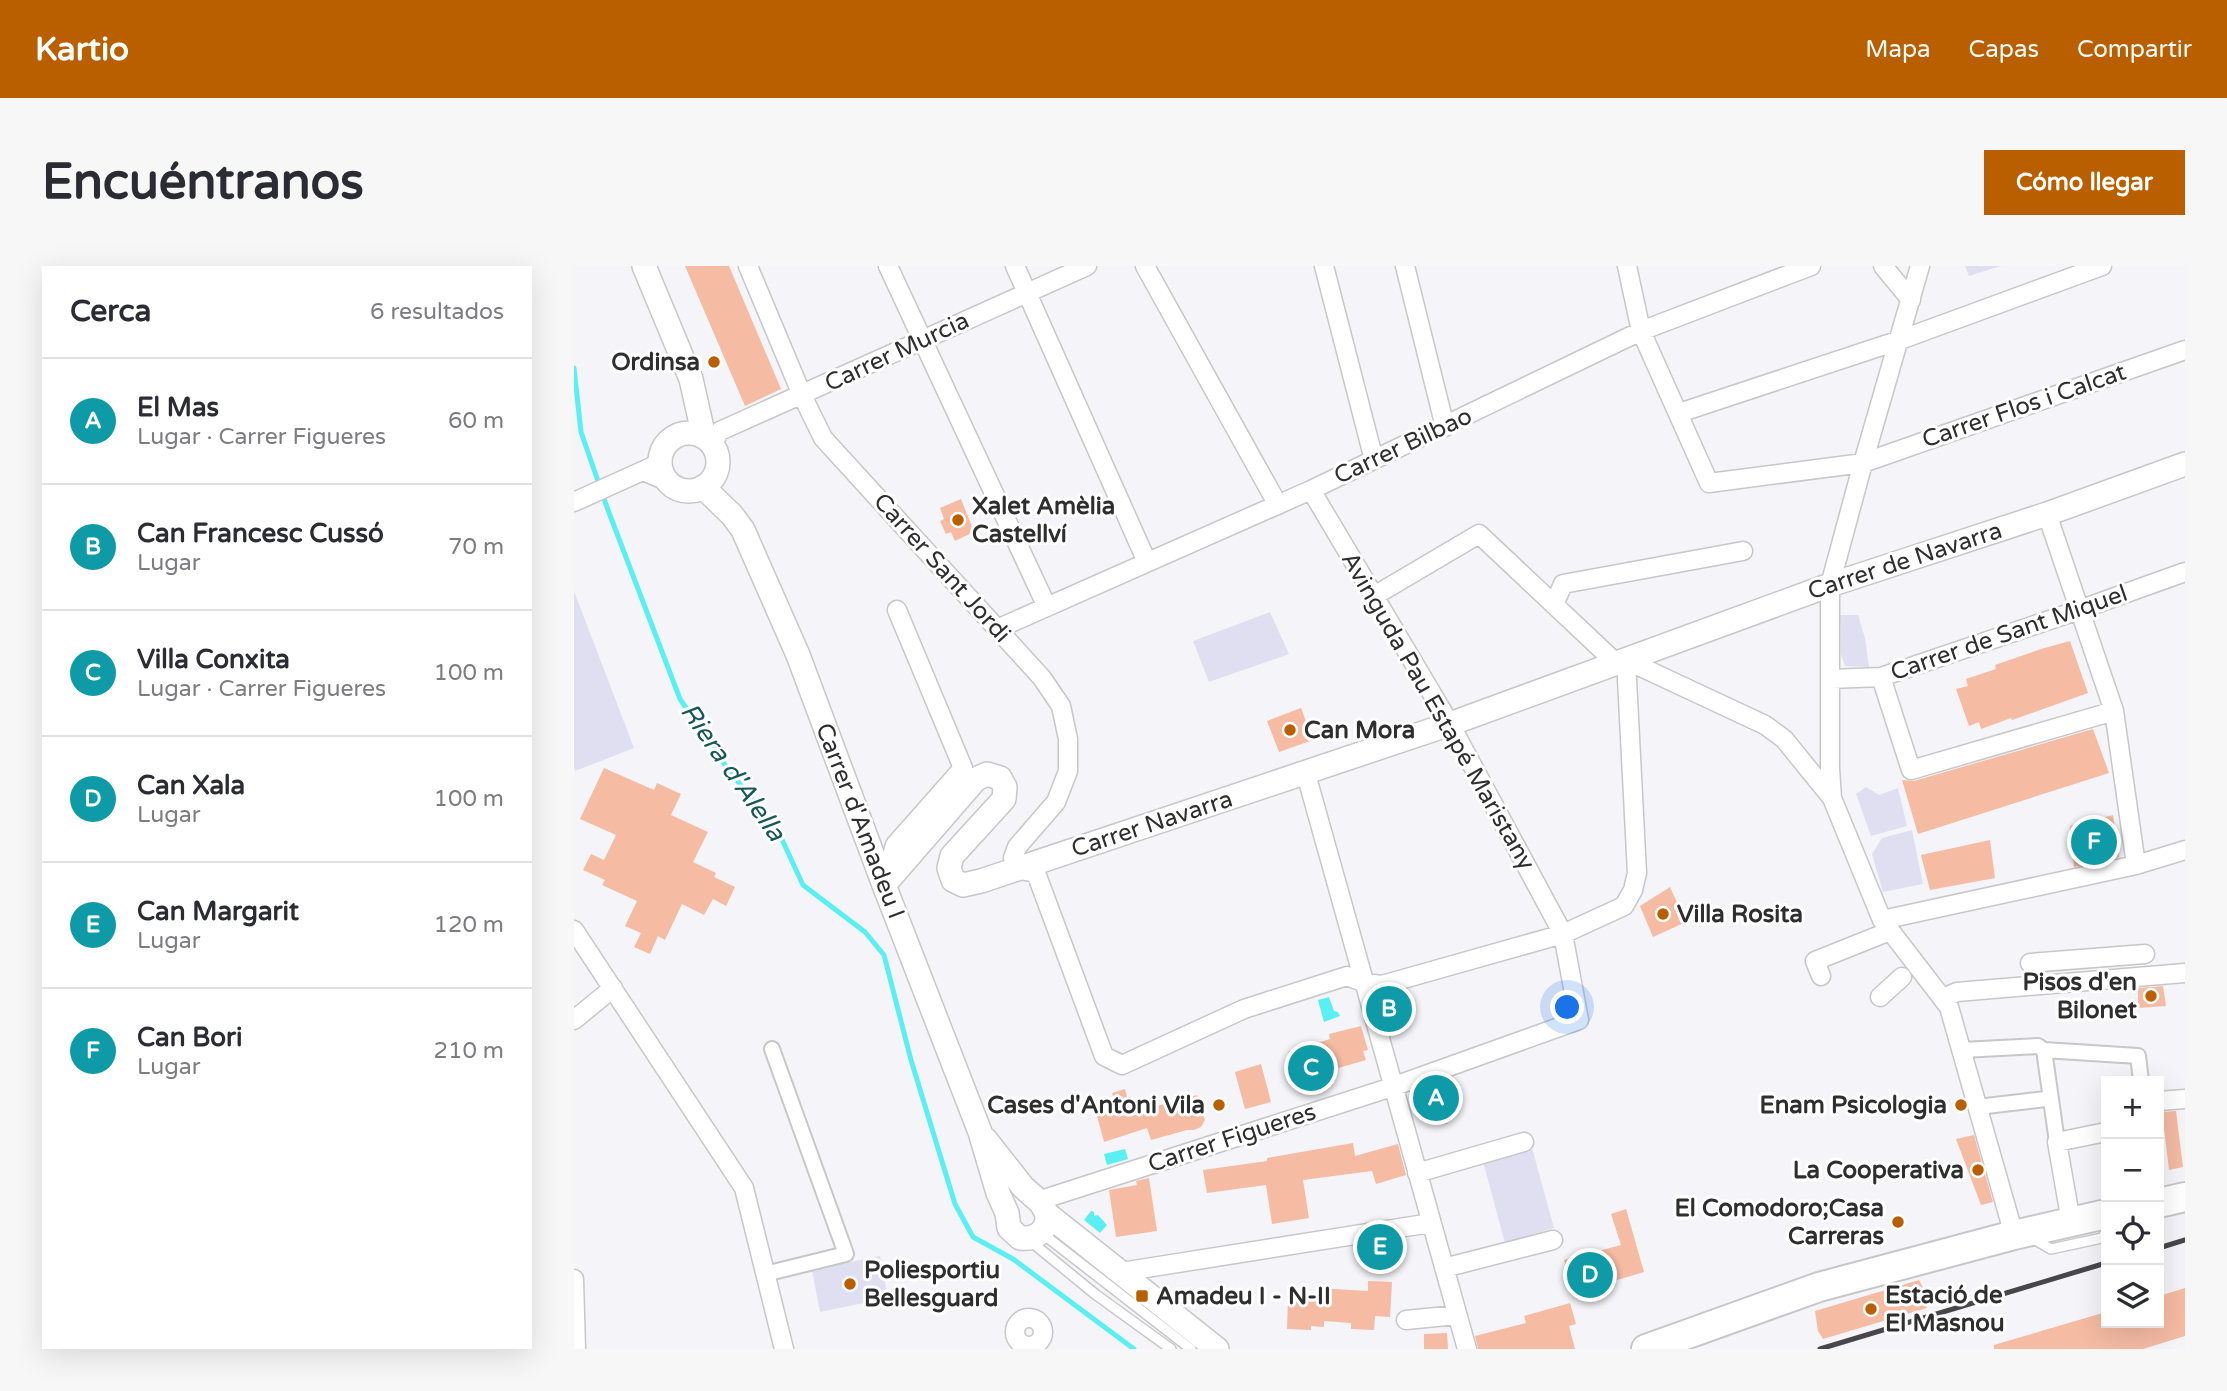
<!DOCTYPE html>
<html lang="es">
<head>
<meta charset="utf-8">
<style>
	:root { --surface:#fff; --page:#f7f7f7; --text:#2b2b33; --muted:#7c7c81; --line:#e1e1e2; --accent:#b95f00 }
	body { margin:0; font-family:"Varela Round",sans-serif; background:var(--page); color:var(--text) }
	.controls { position:absolute; right:21px; bottom:21px; display:grid; overflow:hidden; border-radius:0px; box-shadow:0 7px 28px #0002 }
	.controls button { width:63px; height:63px; display:grid; place-items:center; padding:0; border:0; border-bottom:2px solid var(--line); background:var(--surface); color:var(--text); font:35px sans-serif }
	.you { position:absolute; left:994px; top:742px; width:24px; height:24px; margin:-18px; border:5px solid #fff; border-radius:50%; background:#1a73e8; box-shadow:0 0 0 10px #1a73e833 }
	.badge { display:grid; place-items:center; width:46px; height:46px; border-radius:50%; background:var(--accent); color:#fff; font-size:23px; font-weight:700 }
	.pin { position:absolute; translate:-50% -50%; border:4px solid #fff; box-shadow:0 2px 7px #0006 }
	.list { margin:0; padding:0; list-style:none }
	h2 { display:flex; justify-content:space-between; align-items:center; height:91px; margin:0; padding:0 28px; font-size:30px }
	h2 small { font-size:23px; font-weight:400; color:var(--muted) }
	.list li { display:grid; grid-template-columns:46px 1fr auto; gap:21px; align-items:center; box-sizing:border-box; height:126px; padding:0 28px; border-top:2px solid var(--line) }
	.list b { display:block; font-size:26px; white-space:nowrap }
	.list p { margin:0; font-size:23px; white-space:nowrap; color:var(--muted) }
	.list em { font-size:23px; font-style:normal; color:var(--muted) }
	.icon { flex:none; width:38px; height:38px; fill:none; stroke:currentColor; stroke-width:2; stroke-linecap:round; stroke-linejoin:round }
	.map { position:relative; flex:none; width:1611px; height:1083px; overflow:hidden; border-radius:0px }
	header { display:flex; align-items:center; gap:42px; box-sizing:border-box; height:98px; padding:0 35px; background:var(--accent); color:#fff }
	header strong { font-size:33px }
	nav { display:flex; gap:38px; margin-inline-start:auto; font-size:24px }
	.intro { display:flex; align-items:center; justify-content:space-between; box-sizing:border-box; height:168px; padding:0 42px }
	h1 { margin:0; font-size:49px }
	.button { padding:18px 32px; border-radius:0px; background:var(--accent); color:#fff; font-size:24px; font-weight:700 }
	main { display:flex; gap:42px; padding:0 42px }
	aside { flex:1; background:var(--surface); border-radius:0px; box-shadow:0 7px 28px #0002 }
	.map>svg:first-child { display:block }
	.green { fill:#e0dff2 }
	.water { fill:#5af0f3 }
	.lines { fill:none; stroke-linecap:round; stroke-linejoin:round }
	.stream { stroke:#5af0f3; stroke-width:5 }
	.building { fill:#f5bba3 }
	.service-casing { stroke:#c7c7ca; stroke-width:12 }
	.pedestrian-casing { stroke:#c7c7ca; stroke-width:18 }
	.minor-casing { stroke:#c7c7ca; stroke-width:21 }
	.tertiary-casing { stroke:#c7c7ca; stroke-width:26 }
	.primary-casing { stroke:#c7c7ca; stroke-width:32 }
	.service { stroke:#fff; stroke-width:9 }
	.pedestrian { stroke:#fff; stroke-width:14 }
	.minor { stroke:#fff; stroke-width:18 }
	.tertiary { stroke:#fff; stroke-width:23 }
	.primary { stroke:#fff; stroke-width:28 }
	.rail { stroke:#474648; stroke-width:5 }
	.poi-dot { fill:#b95f00; stroke:#fff; stroke-width:2.5 }
	.labels { text-anchor:middle; dominant-baseline:central; stroke-width:6; stroke-linejoin:round; paint-order:stroke }
	.street-label { font-size:24px; fill:#2e2e2f; stroke:#fff }
	.poi-label { font-size:24px; font-weight:bold; fill:#2e2e2f; stroke:#fff; text-anchor:end }
	.water-label { font-size:26px; font-style:italic; fill:#175758; stroke:#fff }
</style>
</head>
<body>
<header>
<strong>Kartio</strong>
<nav><a>Mapa</a><a>Capas</a><a>Compartir</a></nav>
</header>
<div class="intro"><h1>Encuéntranos</h1><a class="button">Cómo llegar</a></div>
<main>
<aside>
<h2>Cerca<small>6 resultados</small></h2>
<ul class="list">
<li><span class="badge" style="background:#0f9aa8">A</span><div><b>El Mas</b><p>Lugar · Carrer Figueres</p></div><em>60 m</em></li>
<li><span class="badge" style="background:#0f9aa8">B</span><div><b>Can Francesc Cussó</b><p>Lugar</p></div><em>70 m</em></li>
<li><span class="badge" style="background:#0f9aa8">C</span><div><b>Villa Conxita</b><p>Lugar · Carrer Figueres</p></div><em>100 m</em></li>
<li><span class="badge" style="background:#0f9aa8">D</span><div><b>Can Xala</b><p>Lugar</p></div><em>100 m</em></li>
<li><span class="badge" style="background:#0f9aa8">E</span><div><b>Can Margarit</b><p>Lugar</p></div><em>120 m</em></li>
<li><span class="badge" style="background:#0f9aa8">F</span><div><b>Can Bori</b><p>Lugar</p></div><em>210 m</em></li>
</ul>
</aside>
<div class="map">
<svg width="1611" height="1083" viewBox="0 0 1611 1083">
	<rect width="100%" height="100%" fill="#f5f4f8"/>
	<path class="green" d="M1391,0H1427L1395,10Z
		M0,325L60,482L1,505L0,501Z
		M696,346L715,388L635,416L619,375Z
		M1266,349H1284L1291,372L1295,401L1271,400L1267,388Z
		M1292,521L1305,529L1324,522L1333,560L1297,570L1282,528Z
		M1338,564L1349,618L1309,626L1298,588L1308,572Z
		M957,878L980,962L931,977L908,892Z
		M306,990L314,1032L246,1046L238,1004Z"/>
	<path class="water" d="M755,731L760,745L764,746L766,750L750,756L744,734Z
		M551,883L554,893L533,899L530,888Z
		M517,945L520,946V950L524,949L533,959L526,967L510,954Z"/>
	<g class="lines">
		<path class="stream" d="M0,102L7,166L34,244L106,433L153,502L205,567L229,619L291,666L310,689L337,794L381,938L399,971L439,993L560,1083"/>
	</g>
	<path class="building" d="M111,0H155L207,123L171,140Z
		M387,233L400,266L381,275L377,266L372,268L366,255L370,253L366,242Z
		M1496,375L1514,427L1438,454L1437,452L1407,463L1405,456L1395,460L1382,423L1394,420L1392,413L1422,403L1421,399L1467,383Z
		M727,442L739,474L705,486L693,455Z
		M1519,463L1535,507L1344,568L1328,514L1340,515Z
		M30,502L80,524L83,517L107,528L97,549L134,566L119,596L142,607L140,611L161,621L152,640L139,633L130,649L108,638L91,674L84,670L76,688L60,681L67,667L51,660L63,635L28,619L31,614L9,604L17,588L30,594L42,569L6,553Z
		M1539,549L1545,591L1500,601L1496,560Z
		M1416,574L1421,612L1356,624L1347,589Z
		M1096,621L1112,656L1079,671L1066,640Z
		M1589,720L1592,740L1564,742V722Z
		M825,726L830,742L823,758L812,751L806,730Z
		M787,760L794,784L789,785L792,794L754,805L759,819L727,828L714,786L756,773L755,768Z
		M687,798L697,836L671,843L661,806Z
		M869,815L878,843L873,858L855,855L846,823Z
		M551,823L557,847L623,829L631,854L627,861L620,864H613L577,874L573,862L530,876L522,846L542,841L538,827Z
		M1602,845L1609,901L1595,904L1588,846Z
		M1400,869L1419,936L1407,939L1382,873Z
		M779,877L781,890L824,878L832,909L802,918L798,905L729,914L735,952L698,958L692,919L633,927L629,904L693,895V892Z
		M575,912L583,965L542,971L535,924L563,919L562,915Z
		M1052,943L1070,1006L1000,1027L990,994L1047,979L1037,948Z
		M820,974L823,988L794,993L791,979Z
		M1345,1014L1351,1025L1353,1042L1249,1073L1244,1065L1241,1045Z
		M794,1015L818,1016L816,1051L801,1050L800,1064L777,1063V1057L750,1055V1061L737,1060V1064L713,1063L714,1032L743,1034L744,1022L794,1025Z
		M1611,1022V1070L1569,1083H1420V1079L1532,1046V1057H1585V1030Z
		M996,1037L1002,1058L995,1060L1001,1083H904L901,1070L952,1057L950,1050Z
		M873,1067L874,1083H850V1068Z"/>
	<g class="lines">
		<g class="service-casing">
			<path id="service" d="M469,968L617,1083
				M1456,971L1477,983L1528,972L1532,966
				M455,974L521,1028L597,1083"/>
		</g>
		<g class="pedestrian-casing">
			<path id="pedestrian" d="M1388,784L1464,780L1470,784L1564,790L1567,815
				M1470,784L1483,876
				M1412,840L1472,833
				M191,1008L272,988L198,783"/>
		</g>
		<g class="minor-casing">
			<path id="minor" d="M174,0L228,129L249,172L468,412L487,440L494,473V505L482,536L443,581L439,592L442,603L462,607L530,790L548,799L670,743L773,710L791,717L808,719L989,668L1050,640L1059,624L1063,607L1052,394L1191,459L1210,473L1258,532L1308,654L1375,741L1440,969
				M314,0L473,341
				M441,0L573,296
				M571,0L704,239
				M750,0L800,194
				M831,0L871,161
				M1053,0L1067,65L1135,217L1289,197L1611,84
				M1309,0L1337,34
				M1105,147L1326,74L1528,0
				M138,178L146,165L513,0
				M69,205L93,215
				M0,236L86,197
				M1473,248L1540,445L1562,599
				M800,330L905,268L1042,397
				M980,339L989,318L1169,285
				M423,363L737,224L1067,65L1237,0
				M1307,411L1337,504L1540,445
				M1256,413L1307,411L1505,344L1611,306
				M732,508L893,1083
				M1258,532L1256,503V319L1289,197L1346,0
				M311,615L321,579L389,502L323,344
				M1308,654L1562,599L1611,584
				M0,664L170,922L210,1083
				M1456,697L1571,688
				M1247,710L1241,695L1316,665
				M1306,731L1328,711
				M1369,732L1383,726L1611,707
				M0,754L39,722
				M1585,835L1611,833
				M843,907L950,876
				M467,937L473,932L818,821L1005,754L989,668L876,458L737,224
				M1497,956L1483,876L1532,866
				M870,1002L979,974
				M547,1006L857,957
				M0,1013L2,1083
				M441 1066a14 14 0 1 1 28 0a14 14 0 1 1-28 0Z
				M832,1054L883,1049"/>
		</g>
		<g class="tertiary-casing">
			<path id="tertiary" d="M70,0L117,113L130,171
				M86 196a29 29 0 1 1 58 0a29 29 0 1 1-58 0Z
				M129,221L158,249L169,264L224,389L310,619L406,866L424,927L433,947L435,962L446,972C462,974 474,965 473,948
				M310,619L402,513L413,508L426,512L431,521L430,533L378,590L375,602L379,614L389,619L407,615L876,458L1256,319L1473,248L1611,198
				M412,874L449,921L467,937L473,948L643,1083"/>
		</g>
		<g class="primary-casing">
			<path id="primary" d="M1585,937L1611,931
				M1072,1083L1245,1021L1440,969L1532,948"/>
		</g>
		<use href="#service" class="service"/>
		<use href="#pedestrian" class="pedestrian"/>
		<use href="#minor" class="minor"/>
		<use href="#tertiary" class="tertiary"/>
		<use href="#primary" class="primary"/>
		<path class="rail" d="M1585,982L1611,974
			M1246,1083L1532,997"/>
	</g>
	<g class="poi-dot">
		<circle cx="140" cy="96" r="7"/>
		<circle cx="384" cy="254" r="7"/>
		<circle cx="716" cy="464" r="7"/>
		<circle cx="1089" cy="648" r="7"/>
		<circle cx="1577" cy="730" r="7"/>
		<circle cx="645" cy="839" r="7"/>
		<circle cx="1387" cy="839" r="7"/>
		<circle cx="1404" cy="904" r="7"/>
		<circle cx="1324" cy="956" r="7"/>
		<circle cx="276" cy="1018" r="7"/>
		<rect x="561" y="1023" width="14" height="14" rx="3.5"/>
		<circle cx="1297" cy="1043" r="7"/>
	</g>
	<g class="labels">
		<g class="street-label">
			<text transform="translate(323 86) rotate(-25)">Carrer Murcia</text>
			<text transform="translate(1450 140) rotate(-19)">Carrer Flos i Calcat</text>
			<text transform="translate(829 180) rotate(-25)">Carrer Bilbao</text>
			<text transform="translate(1331 295) rotate(-18)">Carrer de Navarra</text>
			<text transform="translate(368 302) rotate(48)">Carrer Sant Jordi</text>
			<text transform="translate(1435 367) rotate(-19)">Carrer de Sant Miquel</text>
			<text transform="translate(864 445) rotate(60)">Avinguda Pau Estapé Maristany</text>
			<text transform="translate(286 555) rotate(69)">Carrer d'Amadeu I</text>
			<text transform="translate(578 558) rotate(-18)">Carrer Navarra</text>
			<text transform="translate(658 872) rotate(-18)">Carrer Figueres</text>
		</g>
		<g class="poi-label">
			<text x="126" y="96">Ordinsa</text>
			<text x="398" y="240" text-anchor="start">Xalet Amèlia<tspan x="398" dy="28">Castellví</tspan></text>
			<text x="730" y="464" text-anchor="start">Can Mora</text>
			<text x="1103" y="648" text-anchor="start">Villa Rosita</text>
			<text x="1563" y="716">Pisos d'en<tspan x="1563" dy="28">Bilonet</tspan></text>
			<text x="631" y="839">Cases d'Antoni Vila</text>
			<text x="1373" y="839">Enam Psicologia</text>
			<text x="1390" y="904">La Cooperativa</text>
			<text x="1310" y="942">El Comodoro;Casa<tspan x="1310" dy="28">Carreras</tspan></text>
			<text x="290" y="1004" text-anchor="start">Poliesportiu<tspan x="290" dy="28">Bellesguard</tspan></text>
			<text x="1311" y="1029" text-anchor="start">Estació de<tspan x="1311" dy="28">El Masnou</tspan></text>
			<text x="582" y="1030" text-anchor="start">Amadeu I - N-II</text>
		</g>
		<g class="water-label">
			<text transform="translate(159 506) rotate(55)">Riera d'Alella</text>
		</g>
	</g>
</svg>
<div class="controls">
<button>+</button>
<button>−</button>
<button><svg class="icon" aria-label="locate" viewBox="0 0 24 24"><circle cx="12" cy="12" r="6"/><path d="M12 2v4M12 18v4M2 12h4M18 12h4"/></svg></button>
<button><svg class="icon" aria-label="layers" viewBox="0 0 24 24"><path d="M12 4l9 5-9 5-9-5zM3 14l9 5 9-5"/></svg></button>
</div>
<div class="you"></div>
<div class="pin badge" style="left:862px;top:832px;background:#0f9aa8">A</div>
<div class="pin badge" style="left:815px;top:743px;background:#0f9aa8">B</div>
<div class="pin badge" style="left:737px;top:802px;background:#0f9aa8">C</div>
<div class="pin badge" style="left:1016px;top:1009px;background:#0f9aa8">D</div>
<div class="pin badge" style="left:806px;top:981px;background:#0f9aa8">E</div>
<div class="pin badge" style="left:1520px;top:576px;background:#0f9aa8">F</div>
</div>
</main>
</body>
</html>
